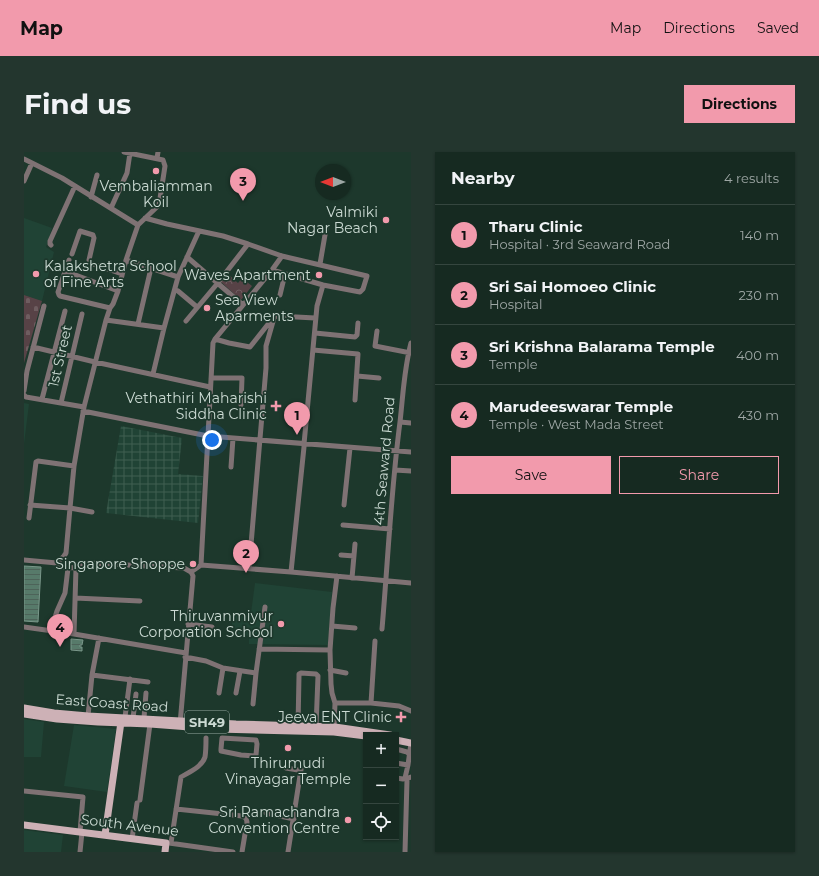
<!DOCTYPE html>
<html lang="en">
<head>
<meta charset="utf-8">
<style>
	:root { --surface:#162a21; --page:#23362e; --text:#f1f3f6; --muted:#9ea7a5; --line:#35463f; --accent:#f29aac }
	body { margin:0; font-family:Montserrat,sans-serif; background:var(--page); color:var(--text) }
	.controls { position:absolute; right:12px; bottom:12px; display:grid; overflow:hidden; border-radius:0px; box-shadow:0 1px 3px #0004 }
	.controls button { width:36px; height:36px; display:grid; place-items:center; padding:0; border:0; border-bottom:1px solid var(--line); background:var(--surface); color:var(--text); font:20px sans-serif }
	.compass { position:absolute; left:291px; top:12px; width:36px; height:36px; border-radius:50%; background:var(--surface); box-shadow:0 1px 3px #0004; rotate:270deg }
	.you { position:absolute; left:188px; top:288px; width:14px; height:14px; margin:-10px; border:3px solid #fff; border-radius:50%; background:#1a73e8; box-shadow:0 0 0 6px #1a73e833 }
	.badge { display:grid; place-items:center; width:26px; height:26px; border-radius:50%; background:var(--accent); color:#111; font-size:13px; font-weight:700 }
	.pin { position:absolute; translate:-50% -33px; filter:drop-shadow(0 1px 2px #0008) }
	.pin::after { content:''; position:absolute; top:21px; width:14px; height:12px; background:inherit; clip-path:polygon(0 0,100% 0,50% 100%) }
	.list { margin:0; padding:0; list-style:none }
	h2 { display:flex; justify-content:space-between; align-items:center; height:52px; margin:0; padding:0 16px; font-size:17px }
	h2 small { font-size:13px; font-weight:400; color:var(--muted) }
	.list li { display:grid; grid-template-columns:26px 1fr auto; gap:12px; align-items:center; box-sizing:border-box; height:60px; padding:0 16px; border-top:1px solid var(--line) }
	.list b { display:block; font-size:15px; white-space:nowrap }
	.list p { margin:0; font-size:13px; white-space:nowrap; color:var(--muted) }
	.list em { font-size:13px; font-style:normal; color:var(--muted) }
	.actions { display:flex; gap:8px; padding:12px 16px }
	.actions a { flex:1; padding:9px 0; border:1px solid var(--accent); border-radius:0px; text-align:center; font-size:14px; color:var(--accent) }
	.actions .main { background:var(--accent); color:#111 }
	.icon { flex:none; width:22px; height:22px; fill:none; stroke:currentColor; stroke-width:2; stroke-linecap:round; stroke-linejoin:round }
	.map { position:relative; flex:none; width:387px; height:700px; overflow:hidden; border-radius:0px }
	header { display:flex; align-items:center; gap:24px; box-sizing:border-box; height:56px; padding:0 20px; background:var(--accent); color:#111 }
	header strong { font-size:19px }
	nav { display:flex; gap:22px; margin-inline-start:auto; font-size:14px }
	.intro { display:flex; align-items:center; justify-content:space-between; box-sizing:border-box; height:96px; padding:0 24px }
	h1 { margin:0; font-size:28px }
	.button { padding:10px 18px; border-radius:0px; background:var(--accent); color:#111; font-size:14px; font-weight:700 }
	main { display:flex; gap:24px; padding:0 24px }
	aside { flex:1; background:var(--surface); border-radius:0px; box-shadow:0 1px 3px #0004 }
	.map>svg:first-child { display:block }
	.built { fill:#204335 }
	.industrial { fill:url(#industrial-grid) }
	.forest { fill:url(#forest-crowns) }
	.cemetery { fill:url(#cemetery-stones) }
	.water { fill:url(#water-rules); stroke:#7a978a }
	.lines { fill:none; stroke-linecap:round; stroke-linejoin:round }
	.minor { stroke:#7f7274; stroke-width:5 }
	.major { stroke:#cdb1b6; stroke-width:7 }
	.poi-dot { fill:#f29aac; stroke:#1d382c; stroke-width:1.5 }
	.labels { text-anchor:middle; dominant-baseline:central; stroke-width:3.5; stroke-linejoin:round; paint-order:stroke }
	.shield { fill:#1d382c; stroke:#97a9a1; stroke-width:1 }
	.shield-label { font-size:13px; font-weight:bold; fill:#cbdad3 }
	.poi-label { font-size:14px; fill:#cbdad3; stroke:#1d382c; text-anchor:end }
	.street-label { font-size:14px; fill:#cbdad3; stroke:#1d382c }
</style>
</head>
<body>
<header>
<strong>Map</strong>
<nav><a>Map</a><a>Directions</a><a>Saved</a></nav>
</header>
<div class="intro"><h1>Find us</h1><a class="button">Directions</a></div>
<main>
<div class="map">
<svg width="387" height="700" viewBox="0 0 387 700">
	<defs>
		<pattern id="industrial-grid" width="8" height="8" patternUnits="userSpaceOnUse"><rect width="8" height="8" fill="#204335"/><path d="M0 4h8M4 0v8" fill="none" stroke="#3f5e51"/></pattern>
		<pattern id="forest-crowns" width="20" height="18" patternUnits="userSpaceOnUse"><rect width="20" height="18" fill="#574246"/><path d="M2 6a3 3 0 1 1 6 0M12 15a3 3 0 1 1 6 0" fill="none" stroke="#6e5d60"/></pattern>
		<pattern id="cemetery-stones" width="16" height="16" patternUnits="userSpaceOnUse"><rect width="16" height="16" fill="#574246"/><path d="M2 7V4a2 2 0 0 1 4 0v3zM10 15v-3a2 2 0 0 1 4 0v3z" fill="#6e5d60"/></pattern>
		<pattern id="water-rules" width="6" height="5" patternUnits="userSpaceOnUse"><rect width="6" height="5" fill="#577a6a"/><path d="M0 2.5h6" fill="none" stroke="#4d6359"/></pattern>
	</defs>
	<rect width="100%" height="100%" fill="#1d382c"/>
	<path class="built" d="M0,66L28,76L22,95L30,100L18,149L0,143Z
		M0,251L5,252L0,292Z
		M231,431L308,440L304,493L225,492V484L207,482L209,460L227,461Z
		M0,567L20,570L17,605H0Z
		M50,573L92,577L83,640L40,634Z
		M0,678L39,683L37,700H0Z"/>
	<path class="industrial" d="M97,274L158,286L154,322L179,324L174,371L82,361Z"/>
	<path class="forest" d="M204,122L214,131L218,126L228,134L217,148L197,130Z"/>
	<path class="cemetery" d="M0,143L18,149L0,211Z"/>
	<path class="water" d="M0,414L17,415L14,470L0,469Z
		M47,487L59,488L58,493H56V495H58V499L47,498Z"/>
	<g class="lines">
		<path class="minor" d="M133,6L134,0
			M0,7L38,26L114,73
			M0,29L8,11
			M67,45L73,23
			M87,56L103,21L106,1
			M121,66L143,72L199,84L224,92L258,104L343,124L339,137L336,140L299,133L248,118
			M27,93L26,92V89L51,34
			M48,102L56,79L69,83L70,86L65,108L66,111L98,122
			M163,105L219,153
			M45,108L34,140L35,143L36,144L86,156
			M102,108L154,125
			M296,112L302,77
			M41,119L94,139
			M154,139L173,155
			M256,143L261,122
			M82,168L140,176
			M162,169L193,132L224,92
			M114,172L127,116
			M353,179L351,194L387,201
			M291,181L331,185L333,183L334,171
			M191,187L205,191L226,195L245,171
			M9,195L71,210L186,235
			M289,198L334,202L331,248
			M129,222L140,176L154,125L175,79
			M333,224L355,226
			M187,226H218L217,253
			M0,239L3,219L20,154
			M0,243L2,245L60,255
			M18,247L41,159
			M37,251L58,162
			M59,259L184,284L387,300
			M376,270L387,271
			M207,315L209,286
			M371,318L387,319
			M6,353L46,356L68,360
			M320,353L326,296
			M5,366L12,310L14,309L50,314
			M319,373L366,377
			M317,403L330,404
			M0,408L33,411L40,415L52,416L55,412L65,411L160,416L167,420
			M33,411L40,404L42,401L46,356L50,314L60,255L82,168L86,156L89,152L94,139L102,108L114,73L135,53L141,14L139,8L100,0
			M177,413L189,191L191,187L248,118L258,104
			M225,416L242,216V194L250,166L252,164H254L291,166
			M167,420L177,413L267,420L387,431
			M267,420L280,295V292L293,154L299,133
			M328,426L331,392
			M51,446L116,449
			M164,472L188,475
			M308,474L331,476
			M0,475L50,482L162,501
			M358,477C364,408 367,338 376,270C379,244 380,217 387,191
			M27,478L33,459L41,441L44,416
			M50,482L52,416
			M235,497L306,498
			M161,505L182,509L199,516L232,521L241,455
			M306,518L322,521
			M68,523L124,530
			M195,541L199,516
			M212,541L216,519
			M311,551H347L375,554L387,559
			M347,551L351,489
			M229,552L232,521
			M64,564L68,523L75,486
			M101,565L106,527
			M109,566L112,542
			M120,566L122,541
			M156,572L169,424L167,420
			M274,574L275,524V522L277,521L292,522L294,524L292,575
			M310,578L311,551L308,541L307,532L306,498L309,456L313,424
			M198,586L232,588L233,592L232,603L231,604L217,603L197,599V597Z
			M372,597L383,600L385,602
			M372,611L384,613L381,626L379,627L372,626
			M384,613L387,591
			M262,616L274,618L277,620
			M0,639L59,645L56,680
			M116,648L126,572
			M152,657L218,664L222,666L223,670L218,700
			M242,661L270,667
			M108,687L113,651
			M145,691L209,700
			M147,691L157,625C165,620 178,615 181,605C182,599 182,592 182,586
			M56,700L58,680
			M264,700L278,611
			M381,700L383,628L384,626L387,625"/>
		<path class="major" d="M0,556L30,561L64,564L212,572L311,575L366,583
			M0,562L33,567L74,570L126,572L192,577L310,580L342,584
			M372,588L387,591
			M0,673L142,691L141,700
			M81,683L97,570"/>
	</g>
	<g class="poi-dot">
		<circle cx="132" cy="19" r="4"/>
		<circle cx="362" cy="68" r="4"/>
		<circle cx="12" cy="122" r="4"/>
		<circle cx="295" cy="123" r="4"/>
		<circle cx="183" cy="156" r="4"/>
		<path d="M250 248h4v4h4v4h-4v4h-4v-4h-4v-4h4z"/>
		<circle cx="169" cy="412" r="4"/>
		<circle cx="257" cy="472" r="4"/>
		<path d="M375 559h4v4h4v4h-4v4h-4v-4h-4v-4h4z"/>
		<circle cx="264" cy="596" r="4"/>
		<circle cx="324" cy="668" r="4"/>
	</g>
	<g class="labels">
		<rect class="shield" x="161" y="559" width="44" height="22" rx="3"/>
		<g class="shield-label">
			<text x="183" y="570">SH49</text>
		</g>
		<g class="poi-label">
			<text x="132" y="34" text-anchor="middle">Vembaliamman<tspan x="132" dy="16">Koil</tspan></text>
			<text x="354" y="60">Valmiki<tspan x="354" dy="16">Nagar Beach</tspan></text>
			<text x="20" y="114" text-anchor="start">Kalakshetra School<tspan x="20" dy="16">of Fine Arts</tspan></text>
			<text x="287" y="123">Waves Apartment</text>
			<text x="191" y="148" text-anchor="start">Sea View<tspan x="191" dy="16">Aparments</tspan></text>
			<text x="243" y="246">Vethathiri Maharishi<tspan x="243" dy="16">Siddha Clinic</tspan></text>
			<text x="161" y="412">Singapore Shoppe</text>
			<text x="249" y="464">Thiruvanmiyur<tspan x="249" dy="16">Corporation School</tspan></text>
			<text x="368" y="565">Jeeva ENT Clinic</text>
			<text x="264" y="611" text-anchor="middle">Thirumudi<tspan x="264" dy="16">Vinayagar Temple</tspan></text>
			<text x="316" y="660">Sri Ramachandra<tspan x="316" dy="16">Convention Centre</tspan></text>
		</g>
		<g class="street-label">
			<text transform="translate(36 204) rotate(-77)">1st Street</text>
			<text transform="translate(360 309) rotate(-85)">4th Seaward Road</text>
			<text transform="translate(88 551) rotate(4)">East Coast Road</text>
			<text transform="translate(106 673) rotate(7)">South Avenue</text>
		</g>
	</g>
</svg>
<div class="controls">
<button>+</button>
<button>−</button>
<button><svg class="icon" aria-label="locate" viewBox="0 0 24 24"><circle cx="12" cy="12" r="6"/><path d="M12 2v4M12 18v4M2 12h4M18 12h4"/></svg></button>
</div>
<svg class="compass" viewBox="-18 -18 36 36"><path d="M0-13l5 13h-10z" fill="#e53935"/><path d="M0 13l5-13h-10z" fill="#9ea7a5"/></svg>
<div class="you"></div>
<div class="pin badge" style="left:273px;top:283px">1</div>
<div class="pin badge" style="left:222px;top:421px">2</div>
<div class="pin badge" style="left:219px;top:49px">3</div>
<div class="pin badge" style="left:36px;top:495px">4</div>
</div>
<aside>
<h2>Nearby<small>4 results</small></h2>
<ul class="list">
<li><span class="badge">1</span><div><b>Tharu Clinic</b><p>Hospital · 3rd Seaward Road</p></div><em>140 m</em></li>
<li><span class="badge">2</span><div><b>Sri Sai Homoeo Clinic</b><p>Hospital</p></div><em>230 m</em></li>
<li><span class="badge">3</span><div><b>Sri Krishna Balarama Temple</b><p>Temple</p></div><em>400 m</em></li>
<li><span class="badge">4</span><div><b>Marudeeswarar Temple</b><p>Temple · West Mada Street</p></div><em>430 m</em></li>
</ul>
<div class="actions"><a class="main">Save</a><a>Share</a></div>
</aside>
</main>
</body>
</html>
